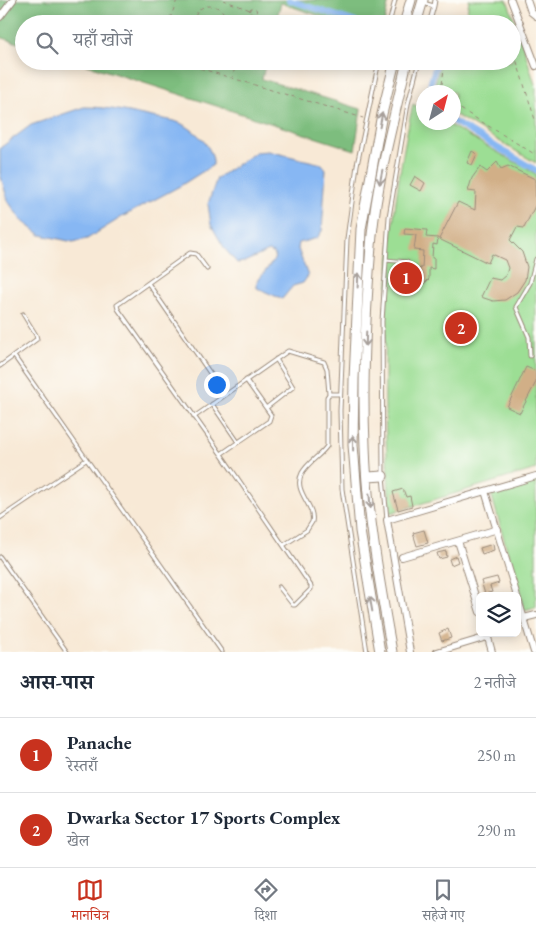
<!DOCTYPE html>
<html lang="hi">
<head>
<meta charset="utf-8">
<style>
	:root { --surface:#fff; --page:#f2f2f3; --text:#1f2937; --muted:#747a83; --line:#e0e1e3; --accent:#c8321e }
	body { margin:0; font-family:"EB Garamond","Noto Serif Devanagari",serif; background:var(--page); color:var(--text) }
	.controls { position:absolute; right:15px; bottom:15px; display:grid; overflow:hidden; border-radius:8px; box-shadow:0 2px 12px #0003 }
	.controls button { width:45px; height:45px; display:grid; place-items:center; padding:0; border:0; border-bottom:1px solid var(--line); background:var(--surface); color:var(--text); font:25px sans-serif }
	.compass { position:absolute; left:416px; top:85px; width:45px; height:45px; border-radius:50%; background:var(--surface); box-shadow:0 2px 12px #0003; rotate:36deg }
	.you { position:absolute; left:216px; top:384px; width:18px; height:18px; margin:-12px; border:4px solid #fff; border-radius:50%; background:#1a73e8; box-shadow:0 0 0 8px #1a73e833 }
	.badge { display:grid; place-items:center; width:32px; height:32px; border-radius:50%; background:var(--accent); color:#fff; font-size:16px; font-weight:700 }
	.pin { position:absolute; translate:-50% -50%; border:2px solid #fff; box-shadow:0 1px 5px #0006 }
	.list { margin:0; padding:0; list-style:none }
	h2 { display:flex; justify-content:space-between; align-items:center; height:65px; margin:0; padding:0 20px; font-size:21px }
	h2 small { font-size:16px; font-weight:400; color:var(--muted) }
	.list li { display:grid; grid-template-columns:32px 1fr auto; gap:15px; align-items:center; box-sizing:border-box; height:75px; padding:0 20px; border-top:1px solid var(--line) }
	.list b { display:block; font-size:19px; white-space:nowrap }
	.list p { margin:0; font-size:16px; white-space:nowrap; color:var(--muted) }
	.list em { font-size:16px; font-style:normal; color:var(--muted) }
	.icon { flex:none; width:28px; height:28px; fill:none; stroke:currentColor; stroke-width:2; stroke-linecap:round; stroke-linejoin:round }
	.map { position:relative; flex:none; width:536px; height:652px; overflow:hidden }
	.search { position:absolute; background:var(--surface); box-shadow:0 2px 12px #0003; left:15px; right:15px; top:15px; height:55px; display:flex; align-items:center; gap:12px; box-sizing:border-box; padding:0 18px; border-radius:28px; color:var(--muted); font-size:19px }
	.sheet { height:215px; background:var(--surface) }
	nav { display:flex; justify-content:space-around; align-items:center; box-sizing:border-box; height:70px; border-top:1px solid var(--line); background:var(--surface); font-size:14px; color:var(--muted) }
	nav a { display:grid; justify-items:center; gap:2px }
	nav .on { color:var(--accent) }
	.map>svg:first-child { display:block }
	.green { fill:#9cde94; stroke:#6c8459 }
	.forest { fill:#7dbd7e; stroke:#5c744e }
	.water { fill:#87b7f3; stroke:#617088 }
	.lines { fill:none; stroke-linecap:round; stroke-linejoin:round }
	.canal { stroke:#87b7f3; stroke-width:6 }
	.building { fill:#d1af87 }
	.lane-casing { stroke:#9a8a7a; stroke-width:5 }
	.street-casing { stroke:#9a8a7a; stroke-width:8 }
	.secondary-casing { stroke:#9a8a7a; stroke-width:11 }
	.path { stroke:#9a8a7a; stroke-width:1; stroke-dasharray:4 4; stroke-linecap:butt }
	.lane { stroke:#fff; stroke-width:3 }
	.street { stroke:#fff; stroke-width:6 }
	.secondary { stroke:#fff; stroke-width:9 }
	.oneway { stroke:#a79f9a }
</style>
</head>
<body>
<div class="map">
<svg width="536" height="652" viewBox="0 0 536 652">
	<rect width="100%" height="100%" fill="#fdfcf7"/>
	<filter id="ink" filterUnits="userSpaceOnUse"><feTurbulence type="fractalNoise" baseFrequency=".02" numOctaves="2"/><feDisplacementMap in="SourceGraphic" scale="10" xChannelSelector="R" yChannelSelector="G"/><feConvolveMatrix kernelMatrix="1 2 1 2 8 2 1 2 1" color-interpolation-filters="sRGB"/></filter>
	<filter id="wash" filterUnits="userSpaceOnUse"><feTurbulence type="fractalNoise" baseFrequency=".0096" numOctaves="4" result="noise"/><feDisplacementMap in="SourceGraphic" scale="20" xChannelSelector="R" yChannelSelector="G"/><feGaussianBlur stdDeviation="1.12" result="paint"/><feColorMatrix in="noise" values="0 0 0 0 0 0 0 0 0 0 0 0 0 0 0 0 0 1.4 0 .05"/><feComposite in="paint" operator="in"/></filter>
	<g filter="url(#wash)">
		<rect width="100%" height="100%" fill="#f8e9d6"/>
		<path class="green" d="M469,0H507L519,32L536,88V163L454,114V92H433L441,61H512V24H440L466,20Z
			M413,104L423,110L424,122L446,123L536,174V469L390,513C388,468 384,422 385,376C385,285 393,193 413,104Z
			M536,481V607L524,610L491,493Z"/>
		<path class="forest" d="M0,0H389L384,24H343L281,3L275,24H24V45L0,37Z
			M75,61H266L262,79L361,109L355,150Z"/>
		<path class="water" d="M84,107C109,107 128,112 152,117C163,119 176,120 186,126C199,134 214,149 213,165L180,186L122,217L87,239L73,242L41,235L21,220L8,201L0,174V148L31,125Z
			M268,151L322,164L326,169L322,231L317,238L299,243L298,249L308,276L303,283L293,286L282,299L257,288V282L274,260L275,254L269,251L244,262L237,263L225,249L211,225L208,204L217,178L256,152Z"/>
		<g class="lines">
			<path class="canal" d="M289,0L362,24
				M428,92L437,61
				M454,122L536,170"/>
		</g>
		<g id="blocks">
			<path class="building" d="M472,151L477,154L472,165L467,163Z
				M497,162L501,169L508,166L535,179L536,204L524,228L517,227L510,240L522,252L527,267L525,280L517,292L505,300L493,301L481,297L490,278L500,280L506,275L508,268L505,260L492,254L488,263L439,239L458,202L475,210L476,192L468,191L472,178L480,167L487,172Z
				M415,176L425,183L421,191L410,185Z
				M405,228L427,230L426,237L438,238L437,245L433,244L432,258H434V269L429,268V279L423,285L417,288L410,287L402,282L400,276V272L409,273L411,279H418L420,268H422L423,251L414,250L416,235L404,234Z
				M526,367L536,371V382L520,413L507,407Z
				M403,489L406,497L410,496L412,506L398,510L393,492Z
				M424,530L428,543L417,546L413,533Z
				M493,544L494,550L482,554L480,548Z
				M446,551L447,557L439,559L437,553Z
				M456,556L458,562L451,565L449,559Z
				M497,577L499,583L490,586L492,592L485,594L481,581Z
				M448,629L451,638L442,641L439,633Z"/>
		</g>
	</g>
	<g filter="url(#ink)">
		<use href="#blocks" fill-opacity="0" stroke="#9a8a7a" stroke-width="1"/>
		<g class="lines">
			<g class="lane-casing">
				<path id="lane" d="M423,3L434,6L435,0
					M389,24L395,0
					M429,24L434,6
					M386,260L407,262
					M207,269L196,254L190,253L120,303L117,305L118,309L221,454L311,586V589L295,605H293L279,587
					M148,283L225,395
					M14,356L222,652
					M530,356L529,337L516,307L530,283L536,259
					M0,366L37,339L36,335L23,314
					M212,404L238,442
					M266,408L293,387L276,359
					M194,417L288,351L324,362L327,369L329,394
					M221,454L269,421L271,415L246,380
					M0,518L86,460
					M387,520L383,476L382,321L389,217L408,104L419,61
					M284,545L307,530L312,522C316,505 292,492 302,473C308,462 320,456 327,446V397L329,394H340
					M0,557L67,652
					M367,652L342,489L340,411L347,239L357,165L379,61"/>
			</g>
			<g class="street-casing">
				<path id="street" d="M511,0L536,66
					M527,0L531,12L536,16
					M0,17L13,0
					M485,491L534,652
					M458,541L480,612
					M402,557L498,529
					M524,618L536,615
					M487,634L492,652
					M410,652L387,520L536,476
					M437,652L487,637"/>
			</g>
			<g class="secondary-casing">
				<path id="secondary" d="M404,24L411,0
					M416,24L423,0
					M368,477L383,476
					M380,652L360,531L353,445L354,379L361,229L382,114L395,61
					M392,652C380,584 367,515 365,446C362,378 366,303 372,235C378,176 394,119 407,61"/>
			</g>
			<path class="path" d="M223,0L250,10
				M249.5 11a3.5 3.5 0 1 1 7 0a3.5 3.5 0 1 1-7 0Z
				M170,19L177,0
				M53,22L59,24
				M165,24L164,21L168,18L171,20V24
				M197,24C187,0 233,0 223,24
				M249,24L252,15
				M512,46L536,123
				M177,61L231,78
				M237,61L232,78L363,118
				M441,92L445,61
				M454,105L536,155"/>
			<use href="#lane" class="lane"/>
			<use href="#street" class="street"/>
			<use href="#secondary" class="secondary"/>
		</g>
		<defs><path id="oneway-shaft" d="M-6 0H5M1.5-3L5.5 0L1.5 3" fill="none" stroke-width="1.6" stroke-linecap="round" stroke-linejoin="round" transform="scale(1.25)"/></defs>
		<g class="oneway">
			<use href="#oneway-shaft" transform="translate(381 120) rotate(-79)"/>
			<use href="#oneway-shaft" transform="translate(381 177) rotate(101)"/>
			<use href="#oneway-shaft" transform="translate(358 280) rotate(-87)"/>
			<use href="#oneway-shaft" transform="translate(366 339) rotate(92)"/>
			<use href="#oneway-shaft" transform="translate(353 443) rotate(-91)"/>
			<use href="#oneway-shaft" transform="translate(370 501) rotate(85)"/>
			<use href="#oneway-shaft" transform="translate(371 604) rotate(-100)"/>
		</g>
	</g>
</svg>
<div class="controls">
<button><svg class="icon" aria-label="layers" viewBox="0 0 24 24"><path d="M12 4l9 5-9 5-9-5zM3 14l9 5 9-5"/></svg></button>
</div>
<svg class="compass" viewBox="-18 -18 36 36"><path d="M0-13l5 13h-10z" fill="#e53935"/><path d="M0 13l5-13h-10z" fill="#747a83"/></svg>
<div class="you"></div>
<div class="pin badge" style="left:406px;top:278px">1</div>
<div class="pin badge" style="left:461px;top:328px">2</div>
<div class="search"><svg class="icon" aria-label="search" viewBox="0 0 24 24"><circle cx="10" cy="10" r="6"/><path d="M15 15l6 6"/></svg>यहाँ खोजें</div>
</div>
<section class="sheet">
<h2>आस-पास<small>2 नतीजे</small></h2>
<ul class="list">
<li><span class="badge">1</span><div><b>Panache</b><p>रेस्तराँ</p></div><em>250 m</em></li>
<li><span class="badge">2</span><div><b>Dwarka Sector 17 Sports Complex</b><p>खेल</p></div><em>290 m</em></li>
</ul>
</section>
<nav>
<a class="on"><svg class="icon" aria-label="map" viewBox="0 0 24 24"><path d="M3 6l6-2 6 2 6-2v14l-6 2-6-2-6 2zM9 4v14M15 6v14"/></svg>मानचित्र</a>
<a><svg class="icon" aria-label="directions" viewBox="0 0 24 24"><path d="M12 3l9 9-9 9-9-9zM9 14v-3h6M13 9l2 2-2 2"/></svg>दिशा</a>
<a><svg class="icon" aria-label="saved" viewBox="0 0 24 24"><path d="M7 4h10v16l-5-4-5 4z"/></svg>सहेजे गए</a>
</nav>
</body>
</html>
